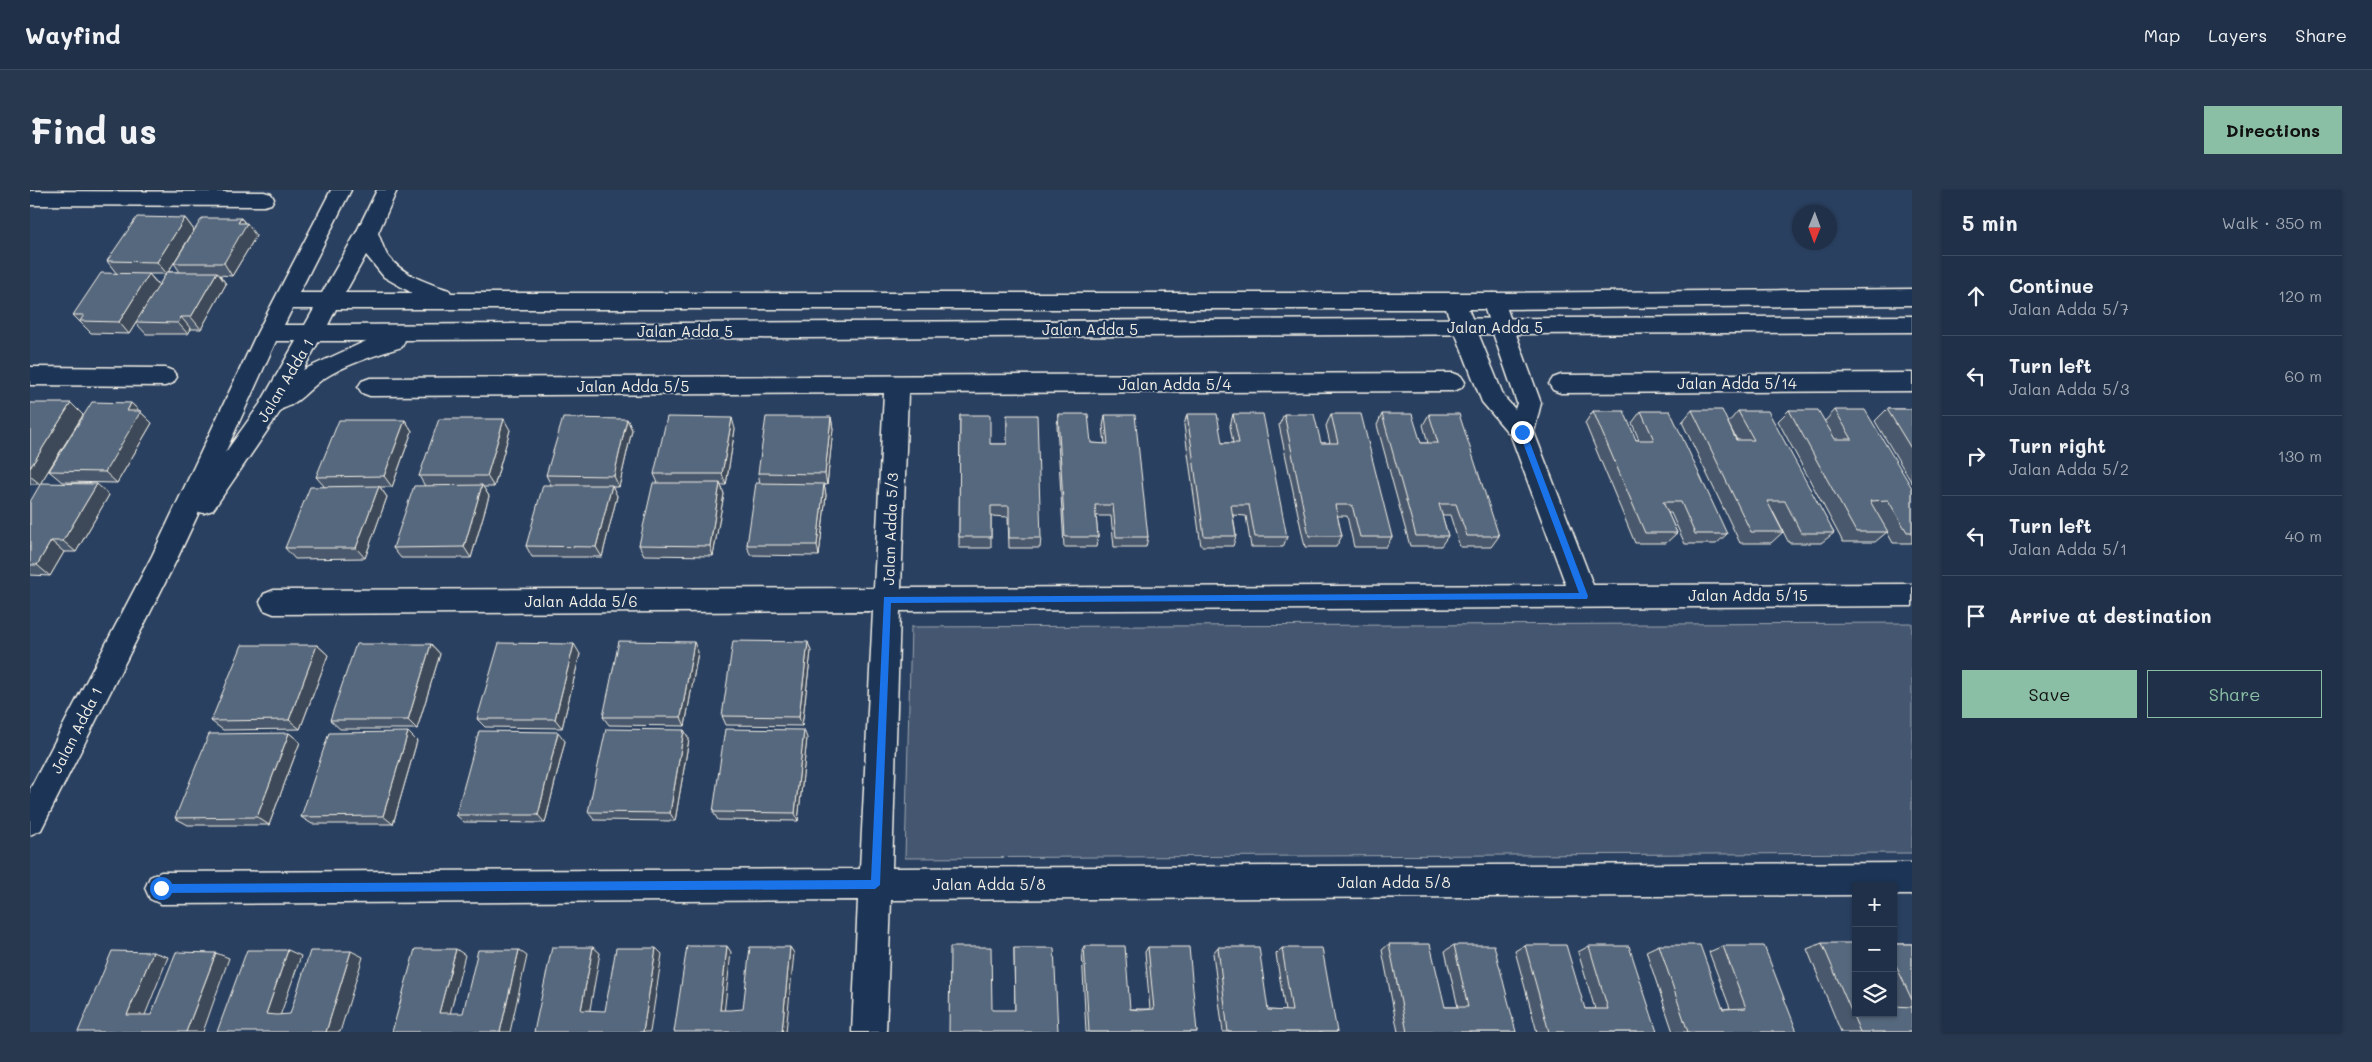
<!DOCTYPE html>
<html lang="en">
<head>
<meta charset="utf-8">
<style>
	:root { --surface:#203048; --page:#28384f; --text:#f1f3f6; --muted:#a2a9b4; --line:#3d4b60; --accent:#8abfa5 }
	body { margin:0; font-family:Mali,sans-serif; background:var(--page); color:var(--text) }
	.controls { position:absolute; right:15px; bottom:15px; display:grid; overflow:hidden; border-radius:0px; box-shadow:0 1px 4px #0004 }
	.controls button { width:45px; height:45px; display:grid; place-items:center; padding:0; border:0; border-bottom:1px solid var(--line); background:var(--surface); color:var(--text); font:25px sans-serif }
	.compass { position:absolute; left:1762px; top:15px; width:45px; height:45px; border-radius:50%; background:var(--surface); box-shadow:0 1px 4px #0004; rotate:181deg }
	.stop { position:absolute; width:15px; height:15px; margin:-11px; border:4px solid #1a73e8; border-radius:50%; background:#fff }
	.stop.end { background:#1a73e8; border-color:#fff; box-shadow:0 1px 5px #0008 }
	.list { margin:0; padding:0; list-style:none }
	h2 { display:flex; justify-content:space-between; align-items:center; height:65px; margin:0; padding:0 20px; font-size:21px }
	h2 small { font-size:16px; font-weight:400; color:var(--muted) }
	.list li { display:grid; grid-template-columns:32px 1fr auto; gap:15px; align-items:center; box-sizing:border-box; height:80px; padding:0 20px; border-top:1px solid var(--line) }
	.list b { display:block; font-size:19px; white-space:nowrap }
	.list p { margin:0; font-size:16px; white-space:nowrap; color:var(--muted) }
	.list em { font-size:16px; font-style:normal; color:var(--muted) }
	.actions { display:flex; gap:10px; padding:15px 20px }
	.actions a { flex:1; padding:11px 0; border:1px solid var(--accent); border-radius:0px; text-align:center; font-size:18px; color:var(--accent) }
	.actions .main { background:var(--accent); color:#111 }
	.icon { flex:none; width:28px; height:28px; fill:none; stroke:currentColor; stroke-width:2; stroke-linecap:round; stroke-linejoin:round }
	.map { position:relative; flex:none; width:1882px; height:842px; overflow:hidden; border-radius:0px }
	header { display:flex; align-items:center; gap:30px; box-sizing:border-box; height:70px; padding:0 25px; background:var(--surface); border-bottom:1px solid var(--line) }
	header strong { font-size:24px }
	nav { display:flex; gap:28px; margin-inline-start:auto; font-size:18px }
	.intro { display:flex; align-items:center; justify-content:space-between; box-sizing:border-box; height:120px; padding:0 30px }
	h1 { margin:0; font-size:35px }
	.button { padding:12px 22px; border-radius:0px; background:var(--accent); color:#111; font-size:18px; font-weight:700 }
	main { display:flex; gap:30px; padding:0 30px }
	aside { flex:1; background:var(--surface); border-radius:0px; box-shadow:0 1px 4px #0004 }
	.map>svg:first-child { display:block }
	.green { fill:#445771; stroke:#9ca4ac }
	.lines { fill:none; stroke-linecap:round; stroke-linejoin:round }
	.street-casing { stroke:#f4f1e8; stroke-width:3 }
	.secondary-casing { stroke:#f4f1e8; stroke-width:3 }
	.street { fill:#1d3557; fill-rule:evenodd }
	.secondary { fill:#1d3557; fill-rule:evenodd }
	.wall { fill:#4a596c; stroke:#f4f1e8; fill-rule:evenodd }
	.shaded-wall { fill:#3c4858; stroke:#f4f1e8 }
	.building { fill:#56677d; stroke:#f4f1e8 }
	.route { fill:#1a73e8 }
	.labels { text-anchor:middle; dominant-baseline:central; stroke-width:4; stroke-linejoin:round; paint-order:stroke }
	.street-label { font-size:15px; fill:#f4f1e8; stroke:#1d3557 }
</style>
</head>
<body>
<header>
<strong>Wayfind</strong>
<nav><a>Map</a><a>Layers</a><a>Share</a></nav>
</header>
<div class="intro"><h1>Find us</h1><a class="button">Directions</a></div>
<main>
<div class="map">
<svg width="1882" height="842" viewBox="0 0 1882 842">
	<rect width="100%" height="100%" fill="#2a4060"/>
	<filter id="ink" filterUnits="userSpaceOnUse"><feTurbulence type="fractalNoise" baseFrequency=".02" numOctaves="2"/><feDisplacementMap in="SourceGraphic" scale="10" xChannelSelector="R" yChannelSelector="G"/><feConvolveMatrix kernelMatrix="1 2 1 2 8 2 1 2 1" color-interpolation-filters="sRGB"/></filter>
	<g filter="url(#ink)">
		<path class="green" d="M1882,433V663L875,668L881,437Z"/>
		<g class="lines">
			<g class="street-casing">
				<path id="street" d="M0,1L234,2L241,4L244,9L241,14L234,16L0,15Z
					M1424,103L1432,106L1435,111L1474,207L1485,219L1487,213L1452,111L1455,106L1463,103L1471,106L1474,111L1511,213L1504,242L1563,395L1882,394V416L870,421L862,678L1882,673V705H1863V696H1826V705L861,710L856,842H822L828,710L131,714L120,709L115,698L120,687L131,682L830,679L843,421L244,424L234,420L230,412L234,404L244,400L844,398L854,203L340,206L332,203L328,197L332,191L340,188L1423,183L1431,186L1435,192L1431,198L1423,201L878,203L871,398L1536,395L1481,246L1452,212L1413,111L1416,106Z
					M0,177L135,178L143,181L147,187L143,193L135,196L0,195Z
					M1882,183V201L1531,203L1523,200L1519,194L1523,188L1531,185Z"/>
			</g>
			<g class="secondary-casing">
				<path id="secondary" d="M301,0H321L269,103H292L326,43L347,0H367L348,43C351,50 353,58 357,65C371,84 397,93 419,100L421,103H1463L1882,99V115L1463,119H306L298,135L1882,126V142L375,150L372,157C346,165 316,174 293,189C279,199 268,214 252,219L183,320L174,323L169,322L147,369L11,640L0,645V599L122,366L227,143ZM336,65L354,87L382,103H315ZM262,119H284L275,135H254ZM246,151H266L230,214L195,263ZM289,151H336L273,180Z"/>
			</g>
			<use href="#street" class="street"/>
			<use href="#secondary" class="secondary"/>
		</g>
		<path class="wall" d="M155,28L164,40L138,82H150L144,73L211,28L226,46L202,86L190,85L196,94L171,139H161L158,144H116L106,133L99,144L61,143L43,125L87,84L77,71ZM119,84H136L129,95Z
			M0,213L53,225L10,294H0Z
			M101,213L122,233L87,293L32,292L19,281Z
			M1857,219H1882V293L1845,231Z
			M1662,220L1707,250L1698,233L1708,221L1804,343L1791,353H1759L1743,322L1753,342L1741,353H1710L1652,232Z
			M1759,220L1795,231L1805,220L1882,298V353H1863L1857,342L1845,352H1813L1748,231Z
			M1563,221L1606,250H1609L1602,233L1611,221L1697,344L1686,354H1655L1641,323H1638L1647,343L1636,353H1605L1555,233Z
			M1028,224L1061,253L1075,254L1073,236L1075,225L1118,347L1116,357H1084L1081,326H1066L1068,347L1066,357H1034L1027,235Z
			M1157,224L1192,253H1203L1200,236L1203,224L1257,347L1253,357H1221L1216,326L1203,325L1206,346L1203,356H1171L1154,235Z
			M1254,224L1291,253H1300L1296,236L1301,224L1362,347L1356,357H1324L1317,326H1307L1312,346L1306,357H1275L1249,235Z
			M1352,224L1391,253H1398L1393,235L1399,224L1469,346L1461,357H1430L1420,325H1412L1418,346L1411,356H1380L1347,235Z
			M930,225L960,254H977V225L1011,348L1010,358H979L978,327L961,326V358H929Z
			M801,227L803,239L797,295H794L796,305L789,366L720,365L717,355L730,293L728,283Z
			M597,229L602,240L589,297H582L587,306L572,367H502L496,356L521,295L516,285Z
			M375,230L382,241L362,297H350L357,307L335,368L265,369L255,358L294,296L286,287Z
			M705,239L696,295H691L694,304L683,366L614,365L609,355L628,293L624,284Z
			M480,240L464,297H453L459,306L441,368H371L363,358L395,296L389,286Z
			M79,305L46,362H34L20,386L0,385V312Z
			M401,454L410,464L387,539H310L300,530Z
			M287,455L298,465L270,539L193,540L181,531Z
			M781,461L772,536L696,535L692,526Z
			M668,462L655,536L579,535L573,527Z
			M550,464L532,538L455,537L447,529Z
			M654,540L659,549L645,631L564,630L558,622Z
			M259,543L270,552L239,635H158L145,628Z
			M777,548L768,631L688,630L683,622Z
			M387,551L363,634H282L271,627Z
			M535,551L515,633L434,632L426,625Z
			M1792,753L1826,823L1865,816L1863,812V754H1882V842H1811L1777,759Z
			M1359,754L1415,817H1428L1415,761L1424,755L1486,842H1368L1352,760Z
			M1495,755L1555,819H1565L1548,762L1559,756L1627,842H1507L1485,761Z
			M1629,755L1693,819L1700,818L1679,762L1693,756L1767,842H1643L1616,761Z
			M1054,756L1100,819H1120L1115,762L1118,757L1167,842H1056L1052,761Z
			M1188,757L1238,820L1255,821L1246,764L1252,758L1307,842H1193L1183,763Z
			M984,758L1028,842L985,820L984,764Z"/>
		<path class="shaded-wall" d="M155,28L164,40L137,84L127,72Z
			M211,28L216,35L217,33L226,46L202,86L194,73L208,33Z
			M187,82L196,94L171,139L161,127Z
			M119,84L129,96L99,144L89,132Z
			M151,127L161,139L158,144L148,133Z
			M41,213L53,225L10,294L0,286V278Z
			M101,213L122,233L87,293L75,282L97,221Z
			M801,227L803,239L797,295L795,284Z
			M702,228L705,239L696,295L692,284Z
			M474,229L480,240L464,297L457,286Z
			M597,229L602,240L589,297L584,286Z
			M375,230L382,241L362,297L354,286Z
			M690,293L694,304L683,366L680,356Z
			M67,294L79,305L46,362L33,351Z
			M794,294L796,305L789,366L787,355Z
			M452,295L459,306L441,368L434,357Z
			M582,295L587,306L572,367L566,357Z
			M349,296L357,307L335,368L326,358Z
			M21,351L34,362L20,386L7,375Z
			M664,452L668,462L655,536L651,527Z
			M778,452L781,461L772,536L769,527Z
			M401,454L410,464L387,539L378,530Z
			M544,454L550,464L532,538L525,529Z
			M287,455L298,465L270,539L259,530Z
			M654,540L659,549L645,631L640,623Z
			M774,540L777,548L768,631L765,623Z
			M378,542L387,551L363,634L353,626Z
			M528,542L535,551L515,633L508,625Z
			M259,543L270,552L239,635L227,627Z
			M697,756L701,762L694,824L690,820Z
			M563,757L570,763L559,825L551,820Z
			M760,757L764,763L756,842H752Z
			M626,758L632,764L620,842H613Z
			M426,759L435,765L419,828L409,823Z
			M258,760L271,766L249,829L236,824Z
			M489,760L497,766L480,842H470Z
			M321,761L333,767L310,842H296Z
			M123,762L138,767L113,830L97,825Z
			M186,763L199,768L173,842H156Z"/>
		<path class="building" d="M107,27L155,28L127,72L77,71Z
			M172,28H211L208,33H217L194,73H144Z
			M137,82H187L161,127H151L148,133L106,132Z
			M71,83L119,84L89,132L50,131L54,125H43Z
			M62,212L101,213L97,221H111L75,282L19,281Z
			M0,213H41L0,278Z
			M1857,219H1882V260Z
			M1662,220H1692L1706,250H1724L1708,221H1738L1804,343H1771L1755,311H1737L1753,342H1721Z
			M1759,220H1788L1805,249H1822L1805,220H1835L1882,298V342H1877L1858,310L1840,311L1858,342H1826Z
			M1563,221H1594L1606,250H1624L1611,221H1640L1697,344H1665L1651,312H1633L1647,343H1615Z
			M1028,224H1058L1061,253L1078,254L1075,225H1105L1118,347H1086L1083,315H1065L1068,347H1035Z
			M1157,224H1187L1192,253H1209L1203,224H1233L1257,347H1225L1219,315H1201L1206,346H1174Z
			M1254,224H1284L1291,253H1308L1301,224H1331L1362,347H1330L1322,315H1305L1312,346H1279Z
			M1352,224H1382L1391,253H1408L1399,224H1429L1469,346H1437L1426,314H1409L1418,346H1386Z
			M930,225H960V254H977V225H1007L1011,348H979V316H961V347H929Z
			M637,227L702,228L692,284H624Z
			M736,227H801L795,284L728,283Z
			M533,228L597,229L584,286L516,285Z
			M409,229H474L457,286H389Z
			M309,230H375L354,286L286,287Z
			M11,293L67,294L33,351H21L7,375H0V312Z
			M623,293H690L680,356L609,355Z
			M726,293L794,294L787,355H717Z
			M452,295L434,357L363,358L384,296Z
			M513,295H582L566,357L496,356Z
			M349,296L326,358H255L280,297Z
			M589,451L664,452L651,527H573Z
			M703,451L778,452L769,527L692,526Z
			M469,453L544,454L525,529H447Z
			M326,454H401L378,530H300Z
			M212,455H287L259,530L181,531Z
			M576,539L654,540L640,623L558,622Z
			M695,539L774,540L765,623L683,622Z
			M449,541L528,542L508,625H426Z
			M378,542L353,626L271,627L299,543Z
			M259,543L227,627L145,628L179,544Z
			M1792,753H1826V823H1863V816L1882,817V842H1830Z
			M1359,754H1400L1415,817H1438L1424,755H1464L1486,842H1377Z
			M1863,754H1882V810L1863,769Z
			M1495,755H1536L1555,819H1578L1559,756H1599L1627,842H1519Z
			M1629,755H1670L1693,819L1716,818L1693,756H1734L1767,842H1658Z
			M657,756H697L690,820H701L713,819L720,757H760L752,842H644Z
			M1054,756H1095L1100,819L1111,820L1124,819L1118,757H1159L1167,842H1059Z
			M522,757H563L551,820L575,821L586,758H626L613,842H504Z
			M920,757H961L962,820H985L984,758H1024L1028,842H919Z
			M1188,757H1229L1238,820L1262,821L1252,758H1292L1307,842H1198Z
			M385,759H426L409,823H433L448,760H489L470,842H362Z
			M217,760H258L236,824L247,825L260,824L280,761H321L296,842H187Z
			M82,761L123,762L97,825H121L146,762L186,763L156,842H48Z"/>
	</g>
	<path class="route" d="M1492,239L1496,242L1558,406L1557,409L861,413L850,695L845,699L131,703L126,698L131,694L841,690L854,407L1549,403L1489,242Z"/>
	<g class="labels">
		<g class="street-label">
			<text x="1465" y="137">Jalan Adda 5</text>
			<text x="1060" y="139">Jalan Adda 5</text>
			<text x="655" y="141">Jalan Adda 5</text>
			<text transform="translate(255 190) rotate(-59)">Jalan Adda 1</text>
			<text x="1707" y="193">Jalan Adda 5/14</text>
			<text x="1145" y="194">Jalan Adda 5/4</text>
			<text x="603" y="196">Jalan Adda 5/5</text>
			<text transform="translate(860 339) rotate(-88)">Jalan Adda 5/3</text>
			<text x="1718" y="405">Jalan Adda 5/15</text>
			<text x="551" y="411">Jalan Adda 5/6</text>
			<text transform="translate(46 540) rotate(-63)">Jalan Adda 1</text>
			<text x="1364" y="692">Jalan Adda 5/8</text>
			<text x="959" y="694">Jalan Adda 5/8</text>
		</g>
	</g>
</svg>
<div class="controls">
<button>+</button>
<button>−</button>
<button><svg class="icon" aria-label="layers" viewBox="0 0 24 24"><path d="M12 4l9 5-9 5-9-5zM3 14l9 5 9-5"/></svg></button>
</div>
<svg class="compass" viewBox="-18 -18 36 36"><path d="M0-13l5 13h-10z" fill="#e53935"/><path d="M0 13l5-13h-10z" fill="#a2a9b4"/></svg>
<div class="stop" style="left:131px;top:698px"></div>
<div class="stop end" style="left:1492px;top:242px"></div>
</div>
<aside>
<h2>5 min<small>Walk · 350 m</small></h2>
<ul class="list">
<li><svg class="icon" aria-label="ahead" viewBox="0 0 24 24"><path d="M12 20V5M6 11l6-6 6 6"/></svg><div><b>Continue</b><p>Jalan Adda 5/7</p></div><em>120 m</em></li>
<li><svg class="icon" aria-label="left" viewBox="0 0 24 24"><path d="M17 20v-9H6M10 6l-5 5 5 5"/></svg><div><b>Turn left</b><p>Jalan Adda 5/3</p></div><em>60 m</em></li>
<li><svg class="icon" aria-label="right" viewBox="0 0 24 24"><path d="M7 20v-9h11M14 6l5 5-5 5"/></svg><div><b>Turn right</b><p>Jalan Adda 5/2</p></div><em>130 m</em></li>
<li><svg class="icon" aria-label="left" viewBox="0 0 24 24"><path d="M17 20v-9H6M10 6l-5 5 5 5"/></svg><div><b>Turn left</b><p>Jalan Adda 5/1</p></div><em>40 m</em></li>
<li><svg class="icon" aria-label="arrive" viewBox="0 0 24 24"><path d="M6 21V4h12l-3 4 3 4H6"/></svg><div><b>Arrive at destination</b></div></li>
</ul>
<div class="actions"><a class="main">Save</a><a>Share</a></div>
</aside>
</main>
</body>
</html>
